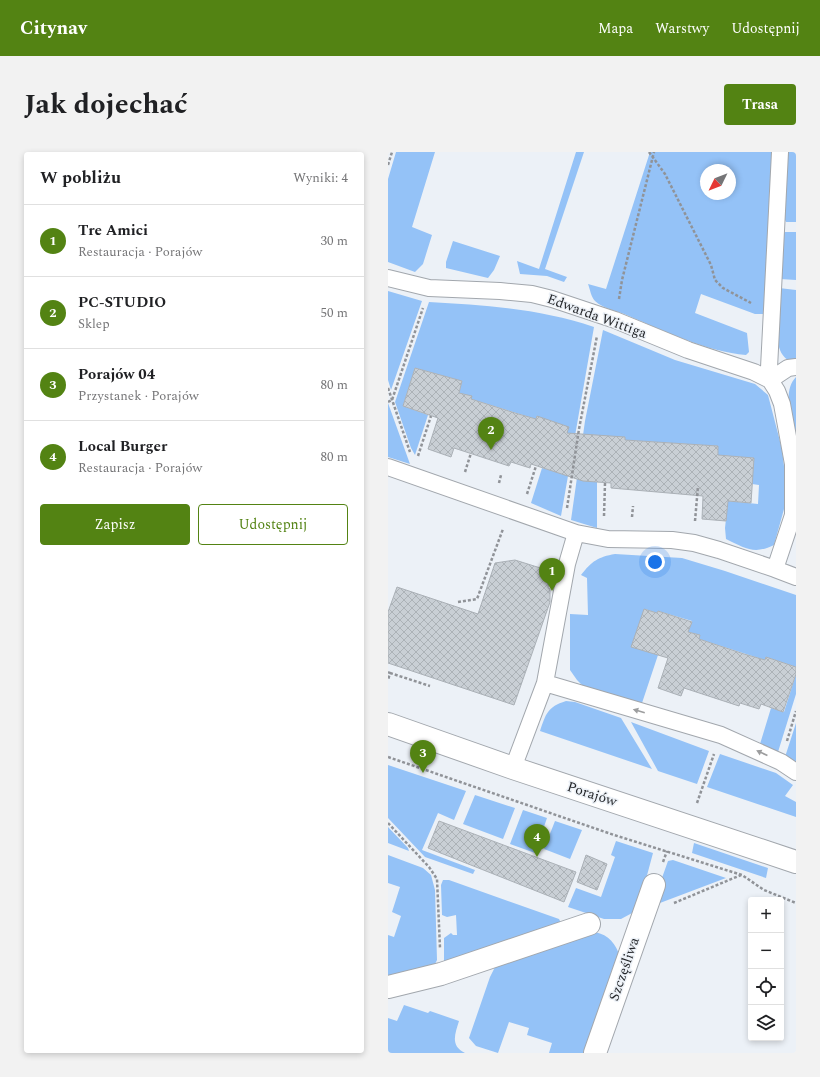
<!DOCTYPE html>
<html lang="pl">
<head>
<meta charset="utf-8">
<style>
	:root { --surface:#fff; --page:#f2f2f2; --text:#202124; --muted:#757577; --line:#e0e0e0; --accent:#538313 }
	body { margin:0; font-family:Spectral,serif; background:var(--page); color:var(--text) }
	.controls { position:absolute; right:12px; bottom:12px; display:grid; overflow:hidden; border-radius:4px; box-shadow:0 2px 6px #0003 }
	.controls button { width:36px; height:36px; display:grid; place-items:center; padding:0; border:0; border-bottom:1px solid var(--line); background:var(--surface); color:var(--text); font:20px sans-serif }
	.compass { position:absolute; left:312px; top:12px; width:36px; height:36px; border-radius:50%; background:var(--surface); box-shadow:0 2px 6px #0003; rotate:227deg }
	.you { position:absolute; left:267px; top:410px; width:14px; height:14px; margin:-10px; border:3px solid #fff; border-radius:50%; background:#1a73e8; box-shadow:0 0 0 6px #1a73e833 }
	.badge { display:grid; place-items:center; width:26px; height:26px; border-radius:50%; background:var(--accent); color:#fff; font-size:13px; font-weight:700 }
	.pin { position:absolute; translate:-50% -33px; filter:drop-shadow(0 1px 2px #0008) }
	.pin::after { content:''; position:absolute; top:21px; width:14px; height:12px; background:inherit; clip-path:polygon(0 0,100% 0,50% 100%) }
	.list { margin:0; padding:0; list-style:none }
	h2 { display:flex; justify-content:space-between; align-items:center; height:52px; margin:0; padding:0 16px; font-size:17px }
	h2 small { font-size:13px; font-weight:400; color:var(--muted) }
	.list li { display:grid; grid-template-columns:26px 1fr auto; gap:12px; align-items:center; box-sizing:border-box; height:72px; padding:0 16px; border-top:1px solid var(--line) }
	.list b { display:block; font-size:15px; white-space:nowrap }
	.list p { margin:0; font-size:13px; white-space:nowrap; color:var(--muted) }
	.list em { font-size:13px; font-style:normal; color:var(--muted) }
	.actions { display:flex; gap:8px; padding:12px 16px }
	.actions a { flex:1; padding:9px 0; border:1px solid var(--accent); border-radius:4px; text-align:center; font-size:14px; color:var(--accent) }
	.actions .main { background:var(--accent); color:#fff }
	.icon { flex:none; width:22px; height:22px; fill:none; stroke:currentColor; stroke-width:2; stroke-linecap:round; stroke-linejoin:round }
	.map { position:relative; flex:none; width:408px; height:901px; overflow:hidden; border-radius:4px }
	header { display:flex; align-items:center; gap:24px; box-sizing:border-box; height:56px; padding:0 20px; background:var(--accent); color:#fff }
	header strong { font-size:19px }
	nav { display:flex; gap:22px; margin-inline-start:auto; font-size:14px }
	.intro { display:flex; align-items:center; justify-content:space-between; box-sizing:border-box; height:96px; padding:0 24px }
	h1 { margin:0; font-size:28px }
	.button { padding:10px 18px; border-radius:4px; background:var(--accent); color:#fff; font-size:14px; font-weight:700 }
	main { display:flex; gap:24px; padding:0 24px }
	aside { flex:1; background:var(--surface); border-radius:4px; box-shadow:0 2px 6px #0003 }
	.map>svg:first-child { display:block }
	.green { fill:#94c2f7; fill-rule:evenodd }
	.building { fill:url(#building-cross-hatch); stroke:#abb1b7 }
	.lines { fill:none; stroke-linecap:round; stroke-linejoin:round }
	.lane-casing { stroke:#a2a7ad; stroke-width:18 }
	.street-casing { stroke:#a2a7ad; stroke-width:24 }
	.path { stroke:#909398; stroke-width:2.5; stroke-dasharray:3 2; stroke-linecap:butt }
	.lane { stroke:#fff; stroke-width:16 }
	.street { stroke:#fff; stroke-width:22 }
	.oneway { fill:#9c9d9e }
	.labels { text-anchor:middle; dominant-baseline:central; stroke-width:3; stroke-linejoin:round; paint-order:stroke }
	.street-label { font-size:14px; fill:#232528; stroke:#ecf1f7 }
</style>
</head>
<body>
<header>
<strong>Citynav</strong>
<nav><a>Mapa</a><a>Warstwy</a><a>Udostępnij</a></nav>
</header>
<div class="intro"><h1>Jak dojechać</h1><a class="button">Trasa</a></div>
<main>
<aside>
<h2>W pobliżu<small>Wyniki: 4</small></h2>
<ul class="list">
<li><span class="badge">1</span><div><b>Tre Amici</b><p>Restauracja · Porajów</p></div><em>30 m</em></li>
<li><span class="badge">2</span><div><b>PC-STUDIO</b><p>Sklep</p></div><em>50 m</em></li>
<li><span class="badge">3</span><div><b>Porajów 04</b><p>Przystanek · Porajów</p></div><em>80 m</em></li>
<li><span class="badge">4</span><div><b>Local Burger</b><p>Restauracja · Porajów</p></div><em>80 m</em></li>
</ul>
<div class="actions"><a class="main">Zapisz</a><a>Udostępnij</a></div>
</aside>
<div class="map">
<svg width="408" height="901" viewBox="0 0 408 901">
	<defs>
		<pattern id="building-cross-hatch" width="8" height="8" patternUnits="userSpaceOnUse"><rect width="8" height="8" fill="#c9cfd5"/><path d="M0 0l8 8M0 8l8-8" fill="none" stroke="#acb2b7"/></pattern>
	</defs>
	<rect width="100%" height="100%" fill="#ecf1f7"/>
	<path class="green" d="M8,0H47L24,75L44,83L35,112L27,120L0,110V27Z
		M188,0H196L157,117L179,125L176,130L159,124L132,122L129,109L151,117Z
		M262,0H386L377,162H367L313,142L307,161L359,181L361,200L358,203C320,200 276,179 241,164C231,159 215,157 207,149C203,145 202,137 200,132L218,137ZM318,18H342V42H318Z
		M399,0H408V70H398L396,66Z
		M397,80H408V128L392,127L395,83Z
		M65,89L112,104L106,118L100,126L58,116V110Z
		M391,136L408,138V210C380,209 390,155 391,136Z
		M0,139L34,149L3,238L0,228Z
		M41,150C96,153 153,157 206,175L173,364L143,351L154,316L166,319L149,264L148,267L83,247V244L71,241L74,229L27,216L15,254L40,263L27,303L23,296L7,250Z
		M215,178L287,208L367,232L380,243L394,297L398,331L396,357L386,393C366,403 357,396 338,387L337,376L340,349L370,352L371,333L364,332L366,306L330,303V294L237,288L204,283L200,329L209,330V376L183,368L197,269Z
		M408,225V290C405,271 393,240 408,225Z
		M0,251L22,312L0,305Z
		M227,402L294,406L337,419L408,443V515L378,505L377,508L311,487L312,483L300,480L304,469L270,459L269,461L257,457L244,494L270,503L254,551L195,534L189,528L182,518V462L200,463L199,426L193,423C204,409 210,405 227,402Z
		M408,522V542L390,600L372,592L383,556L396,560Z
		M178,549L187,550L233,566L264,617L152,579C158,562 159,555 178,549Z
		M243,570L321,599L309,632L270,619Z
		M408,571V611L397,605Z
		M332,602L388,621L405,633L397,644L408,650V665L319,635Z
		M0,613L78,639L66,668L50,661L34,698L87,718L85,722L37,705L0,666Z
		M87,643L127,656L115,687L75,672Z
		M135,658L159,666L147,701L122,692Z
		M167,669L194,678L182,707L156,697Z
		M0,675L20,696L21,699L0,691Z
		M228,689L265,701L254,742L246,760L233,767H216L180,755L188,736L213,745L227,705L223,703Z
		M306,691L380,716L378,726L304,701Z
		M0,703L35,716L43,723L47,738L49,808L45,816L0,828V783L6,785L13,764L4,760L12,735L0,731Z
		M285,708L338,726L264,754L280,709Z
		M55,728H61L171,767L173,771L58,811L56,809V786L63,781L65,783H69L68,763L59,765L54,763L53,733Z
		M207,780C221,783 228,792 232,805L217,840L196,901H161L164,891L139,883L141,876L121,870L110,901L88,894L81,886L102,825L108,813Z
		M16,853L40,861L42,859L71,869C67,882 62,894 77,901H0V866L9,869Z"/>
	<path class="building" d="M27,216L74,229L71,241L84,244L83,247L127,261L148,267L149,264L181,275L179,281L237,285V288L330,294V303L366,306L363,351L340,349L338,369L314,367L315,344L223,336V331L195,329L143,312L142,316L123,310L121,314L66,296L63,305L40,297L50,266L15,254Z
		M127,408L162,419L160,436L162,437V450L126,553L0,511V460L9,435L90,462L107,411Z
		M256,457L269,461L270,459L304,470L300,480L312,483L311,487L356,502L377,508L378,505L408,515V522L395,560L373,552L371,557L352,551L351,554L296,536L293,544L270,536L280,506L243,495Z
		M51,669L188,720L176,750L40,696Z
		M198,703L219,712L209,738L189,730Z"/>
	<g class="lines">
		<g class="lane-casing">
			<path id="lane" d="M0,126L41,136L112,139L144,142L164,147L227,168L300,198L366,220L382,228
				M382,228L400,216L408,215
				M0,315L188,381
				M387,417L408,425
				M157,531L333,583L393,610L408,620
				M125,616L157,531L179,412L188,381L220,387L284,388L306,391L331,398L387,417L405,363V312L394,252L389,239L382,228L381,216L392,0"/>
		</g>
		<g class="street-casing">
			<path id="street" d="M0,572L125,616L408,710
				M0,835L53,822L201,772
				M207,901L266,733"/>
		</g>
		<path class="path" d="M261,0L277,22L323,113L327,128L335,136L363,151
			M0,13L4,0
			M231,147L234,128L266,0
			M0,236L22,300
			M0,250L4,248L35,156
			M30,304L43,264
			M77,320L83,301
			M111,331L113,323
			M139,342L148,314
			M179,356L191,277L209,184
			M216,364L217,331
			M244,365L245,354
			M307,369L310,334
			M70,450L89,447L115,377
			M0,520L2,521L0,528
			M2,521L42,534
			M399,589L408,559
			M0,605L226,683L354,723L376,738L408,751
			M309,651L326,602
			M0,671L41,715L49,727L52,796
			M275,710L279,699
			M286,751L353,723"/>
		<use href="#lane" class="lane"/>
		<use href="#street" class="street"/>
	</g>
	<defs><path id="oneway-solid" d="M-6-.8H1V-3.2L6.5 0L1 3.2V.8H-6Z"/></defs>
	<g class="oneway">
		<use href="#oneway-solid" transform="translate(251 559) rotate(-164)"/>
		<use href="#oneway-solid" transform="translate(374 601) rotate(-155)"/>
	</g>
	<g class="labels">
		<g class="street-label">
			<text transform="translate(209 164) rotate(20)">Edwarda Wittiga</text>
			<text transform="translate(204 642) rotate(18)">Porajów</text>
			<text transform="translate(236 817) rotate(-71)">Szczęśliwa</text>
		</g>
	</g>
</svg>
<div class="controls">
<button>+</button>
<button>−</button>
<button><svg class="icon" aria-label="locate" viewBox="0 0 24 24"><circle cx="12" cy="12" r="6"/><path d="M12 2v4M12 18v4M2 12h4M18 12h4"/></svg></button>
<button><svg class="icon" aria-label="layers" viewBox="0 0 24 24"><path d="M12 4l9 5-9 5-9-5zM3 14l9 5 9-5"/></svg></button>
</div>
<svg class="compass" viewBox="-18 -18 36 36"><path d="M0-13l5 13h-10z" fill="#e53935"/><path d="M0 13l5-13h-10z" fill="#757577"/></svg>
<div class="you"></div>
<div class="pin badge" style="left:164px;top:439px">1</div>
<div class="pin badge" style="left:103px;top:298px">2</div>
<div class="pin badge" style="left:35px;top:621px">3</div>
<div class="pin badge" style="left:149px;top:705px">4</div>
</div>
</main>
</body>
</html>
